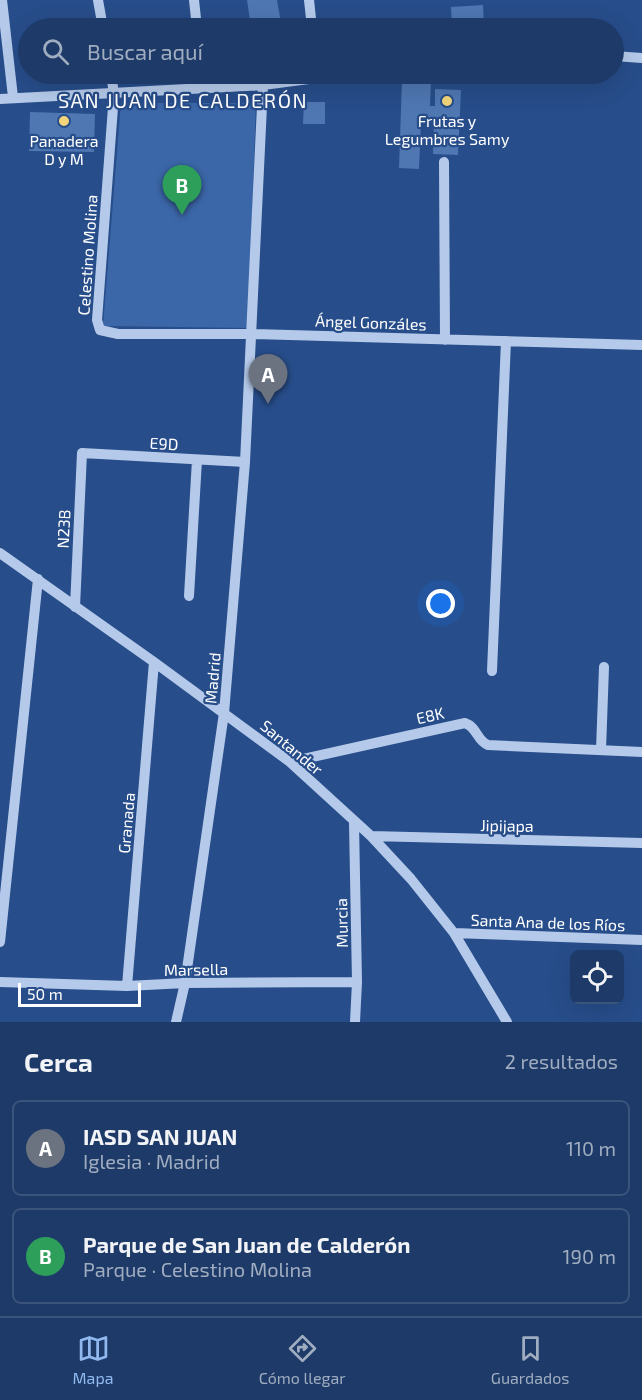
<!DOCTYPE html>
<html lang="es">
<head>
<meta charset="utf-8">
<style>
	:root { --surface:#1d3a68; --page:#25416e; --text:#f1f3f6; --muted:#a0adc0; --line:#3b547c; --accent:#90b9f0 }
	body { margin:0; font-family:"Exo 2",sans-serif; background:var(--page); color:var(--text) }
	.controls { position:absolute; right:18px; bottom:18px; display:grid; overflow:hidden; border-radius:9px; box-shadow:0 6px 24px #0002 }
	.controls button { width:54px; height:54px; display:grid; place-items:center; padding:0; border:0; border-bottom:2px solid var(--line); background:var(--surface); color:var(--text); font:30px sans-serif }
	.scale { position:absolute; left:18px; bottom:15px; width:123px; box-sizing:border-box; padding-left:6px; border:3px solid #fff; border-top:0; font-size:16px; line-height:21px; white-space:nowrap; color:#fff; -webkit-text-stroke:4px #274d8a; paint-order:stroke }
	.you { position:absolute; left:441px; top:604px; width:21px; height:21px; margin:-15px; border:4px solid #fff; border-radius:50%; background:#1a73e8; box-shadow:0 0 0 9px #1a73e833 }
	.badge { display:grid; place-items:center; width:39px; height:39px; border-radius:50%; background:var(--accent); color:#fff; font-size:20px; font-weight:700 }
	.pin { position:absolute; translate:-50% -50px; filter:drop-shadow(0 2px 3px #0008) }
	.pin::after { content:''; position:absolute; top:32px; width:21px; height:18px; background:inherit; clip-path:polygon(0 0,100% 0,50% 100%) }
	.list { margin:0; padding:0; list-style:none }
	h2 { display:flex; justify-content:space-between; align-items:center; height:78px; margin:0; padding:0 24px; font-size:26px }
	h2 small { font-size:20px; font-weight:400; color:var(--muted) }
	.list li { display:grid; grid-template-columns:39px 1fr auto; gap:18px; align-items:center; box-sizing:border-box; height:96px; margin:0 12px 12px; padding:0 12px; border:2px solid var(--line); border-radius:9px }
	.list b { display:block; font-size:22px; white-space:nowrap }
	.list p { margin:0; font-size:20px; white-space:nowrap; color:var(--muted) }
	.list em { font-size:20px; font-style:normal; color:var(--muted) }
	.icon { flex:none; width:33px; height:33px; fill:none; stroke:currentColor; stroke-width:2; stroke-linecap:round; stroke-linejoin:round }
	.map { position:relative; flex:none; width:642px; height:1022px; overflow:hidden }
	.search { position:absolute; background:var(--surface); box-shadow:0 6px 24px #0002; left:18px; right:18px; top:18px; height:66px; display:flex; align-items:center; gap:15px; box-sizing:border-box; padding:0 21px; border-radius:33px; color:var(--muted); font-size:22px }
	.sheet { height:294px; background:var(--surface) }
	nav { display:flex; justify-content:space-around; align-items:center; box-sizing:border-box; height:84px; border-top:2px solid var(--line); background:var(--surface); font-size:16px; color:var(--muted) }
	nav a { display:grid; justify-items:center; gap:3px }
	nav .on { color:var(--accent) }
	.map>svg:first-child { display:block }
	.green { fill:#3b66a7 }
	.building { fill:#4f77b2 }
	.lines { fill:none; stroke-linecap:round; stroke-linejoin:round }
	.minor { stroke:#b5caea; stroke-width:10 }
	.poi-dot { fill:#f2d57a; stroke:#274d8a; stroke-width:2 }
	.labels { text-anchor:middle; dominant-baseline:central; stroke-width:4.5; stroke-linejoin:round; paint-order:stroke }
	.poi-label { font-size:16px; fill:#fff; stroke:#274d8a }
	.street-label { font-size:16px; fill:#fff; stroke:#274d8a }
	.quarter-label { font-size:20px; letter-spacing:1.5px; fill:#fff; stroke:#274d8a }
</style>
</head>
<body>
<div class="map">
<svg width="642" height="1022" viewBox="0 0 642 1022">
	<rect width="100%" height="100%" fill="#274d8a"/>
	<path class="green" d="M121,103H256L248,328L103,326Z"/>
	<path class="building" d="M247,0H277L282,28H251Z
		M483,5L484,28H452L451,7Z
		M537,26H549V28H537Z
		M160,74H195V76L161,81Z
		M402,79L431,80L430,106H435V89L461,90L458,155L433,154L434,122H421L419,169L399,168Z
		M304,102H325V124H303Z
		M30,112L95,114L94,152L29,151Z"/>
	<g class="lines">
		<path class="minor" d="M2,0L13,97
			M98,0L103,28
			M194,0L197,28
			M309,0L312,28
			M614,56L642,58
			M111,74L114,94L97,320L100,330L118,334H252L642,345
			M202,74L203,89
			M0,99L263,85L347,74
			M444,162L445,340
			M0,553L154,662L290,762L371,836L411,879L454,933L507,1022
			M189,596L197,460
			M75,607L82,453L245,462
			M492,671L506,341
			M601,750L604,667
			M290,762L465,723C477,727 477,741 488,745L642,752
			M354,823L357,982L355,1022
			M371,836L642,843
			M454,933L642,940
			M0,942L38,579
			M0,982L127,986L185,983L357,982
			M127,986L154,662
			M176,1022L185,983L224,713L245,462L263,85"/>
	</g>
	<g class="poi-dot">
		<circle cx="447" cy="101" r="6"/>
		<circle cx="64" cy="121" r="6"/>
	</g>
	<g class="labels">
		<g class="poi-label">
			<text x="447" y="120">Frutas y<tspan x="447" dy="18">Legumbres Samy</tspan></text>
			<text x="64" y="140">Panadera<tspan x="64" dy="18">D y M</tspan></text>
		</g>
		<g class="street-label">
			<text transform="translate(87 255) rotate(-86)">Celestino Molina</text>
			<text transform="translate(371 322) rotate(2)">Ángel Gonzáles</text>
			<text transform="translate(164 443) rotate(3)">E9D</text>
			<text transform="translate(63 529) rotate(-87)">N23B</text>
			<text transform="translate(212 678) rotate(-85)">Madrid</text>
			<text transform="translate(430 715) rotate(-13)">E8K</text>
			<text transform="translate(292 747) rotate(40)">Santander</text>
			<text transform="translate(126 823) rotate(-85)">Granada</text>
			<text transform="translate(507 825) rotate(1)">Jipijapa</text>
			<text transform="translate(548 922) rotate(2)">Santa Ana de los Ríos</text>
			<text transform="translate(341 923) rotate(-91)">Murcia</text>
			<text transform="translate(196 969) rotate(-1)">Marsella</text>
		</g>
		<g class="quarter-label">
			<text x="183" y="100">SAN JUAN DE CALDERÓN</text>
		</g>
	</g>
</svg>
<div class="controls">
<button><svg class="icon" aria-label="locate" viewBox="0 0 24 24"><circle cx="12" cy="12" r="6"/><path d="M12 2v4M12 18v4M2 12h4M18 12h4"/></svg></button>
</div>
<div class="scale">50 m</div>
<div class="you"></div>
<div class="pin badge" style="left:268px;top:404px;background:#6b7280">A</div>
<div class="pin badge" style="left:182px;top:215px;background:#2e9e5b">B</div>
<div class="search"><svg class="icon" aria-label="search" viewBox="0 0 24 24"><circle cx="10" cy="10" r="6"/><path d="M15 15l6 6"/></svg>Buscar aquí</div>
</div>
<section class="sheet">
<h2>Cerca<small>2 resultados</small></h2>
<ul class="list">
<li><span class="badge" style="background:#6b7280">A</span><div><b>IASD SAN JUAN</b><p>Iglesia · Madrid</p></div><em>110 m</em></li>
<li><span class="badge" style="background:#2e9e5b">B</span><div><b>Parque de San Juan de Calderón</b><p>Parque · Celestino Molina</p></div><em>190 m</em></li>
</ul>
</section>
<nav>
<a class="on"><svg class="icon" aria-label="map" viewBox="0 0 24 24"><path d="M3 6l6-2 6 2 6-2v14l-6 2-6-2-6 2zM9 4v14M15 6v14"/></svg>Mapa</a>
<a><svg class="icon" aria-label="directions" viewBox="0 0 24 24"><path d="M12 3l9 9-9 9-9-9zM9 14v-3h6M13 9l2 2-2 2"/></svg>Cómo llegar</a>
<a><svg class="icon" aria-label="saved" viewBox="0 0 24 24"><path d="M7 4h10v16l-5-4-5 4z"/></svg>Guardados</a>
</nav>
</body>
</html>
